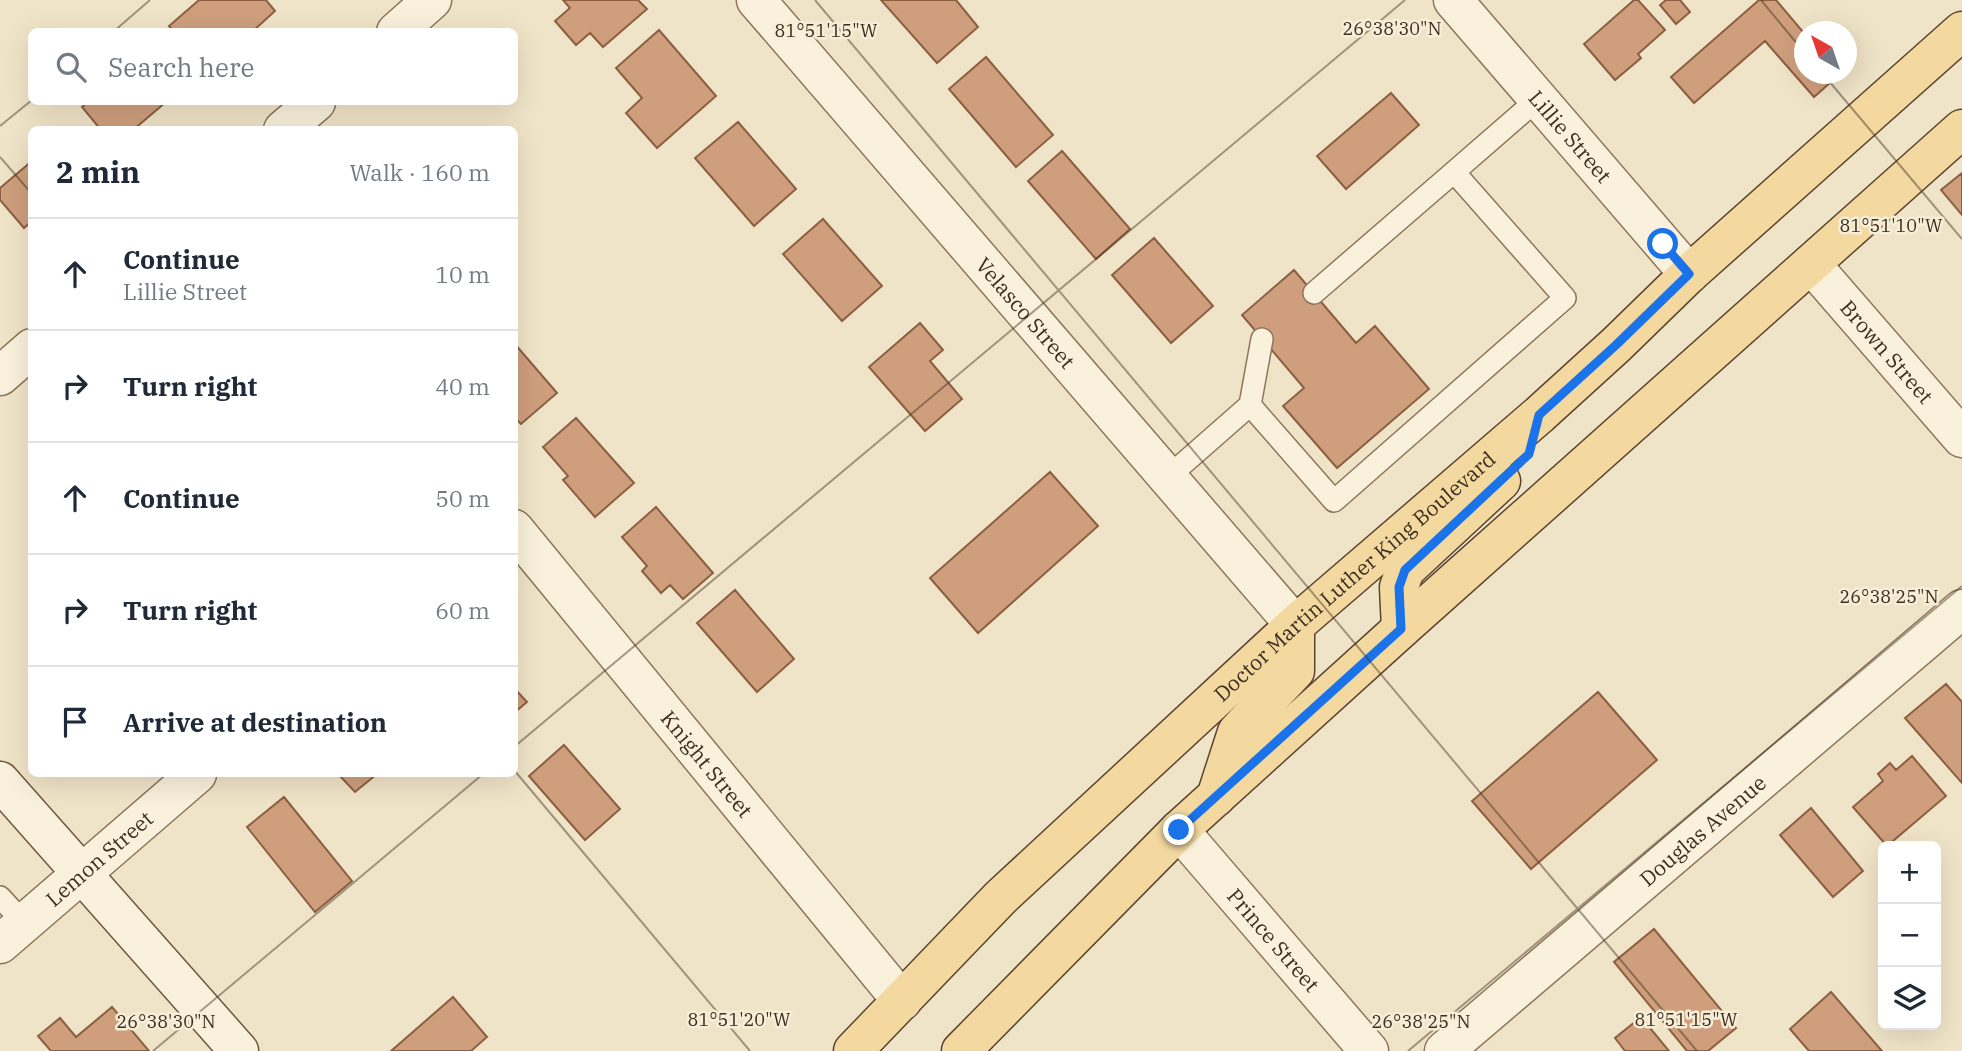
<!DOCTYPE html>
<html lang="en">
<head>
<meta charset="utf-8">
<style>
	:root { --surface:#fff; --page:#f2f2f3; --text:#1f2937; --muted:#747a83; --line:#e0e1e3 }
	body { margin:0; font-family:"IBM Plex Serif",serif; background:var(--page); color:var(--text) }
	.controls { position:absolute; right:21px; bottom:21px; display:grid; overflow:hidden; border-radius:10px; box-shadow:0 7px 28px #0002 }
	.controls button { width:63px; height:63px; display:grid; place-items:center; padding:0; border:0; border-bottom:2px solid var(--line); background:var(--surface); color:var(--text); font:35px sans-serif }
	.compass { position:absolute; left:1794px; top:21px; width:63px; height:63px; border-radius:50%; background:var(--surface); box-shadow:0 7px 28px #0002; rotate:320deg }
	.stop { position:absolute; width:21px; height:21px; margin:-16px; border:5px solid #1a73e8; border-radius:50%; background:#fff }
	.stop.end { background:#1a73e8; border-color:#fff; box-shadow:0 2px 7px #0008 }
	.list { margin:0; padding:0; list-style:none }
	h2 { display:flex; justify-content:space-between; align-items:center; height:91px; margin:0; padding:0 28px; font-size:30px }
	h2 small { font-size:23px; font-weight:400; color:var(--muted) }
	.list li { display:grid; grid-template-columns:46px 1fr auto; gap:21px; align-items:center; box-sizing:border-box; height:112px; padding:0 28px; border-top:2px solid var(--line) }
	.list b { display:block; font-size:26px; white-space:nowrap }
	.list p { margin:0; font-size:23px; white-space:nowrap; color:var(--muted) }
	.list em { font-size:23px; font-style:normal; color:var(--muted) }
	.icon { flex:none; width:38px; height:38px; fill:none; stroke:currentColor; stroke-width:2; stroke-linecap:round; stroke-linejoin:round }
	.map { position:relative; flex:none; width:1962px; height:1051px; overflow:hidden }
	.search { position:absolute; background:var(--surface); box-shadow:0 7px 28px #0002; left:28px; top:28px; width:490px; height:77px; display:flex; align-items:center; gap:18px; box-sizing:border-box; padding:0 24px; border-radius:10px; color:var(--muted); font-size:26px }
	.panel { position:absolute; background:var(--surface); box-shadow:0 7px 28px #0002; left:28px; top:126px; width:490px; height:651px; border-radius:10px }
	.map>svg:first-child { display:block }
	.building { fill:#cf9f7d; stroke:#8d5f41; stroke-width:2 }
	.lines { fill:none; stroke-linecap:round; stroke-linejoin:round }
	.lane-casing { stroke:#8d765c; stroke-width:24 }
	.street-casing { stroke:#8d765c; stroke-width:41 }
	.secondary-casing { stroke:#6f573f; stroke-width:41 }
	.primary-casing { stroke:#5b4430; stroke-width:41 }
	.lane { stroke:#faf1dc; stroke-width:21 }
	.street { stroke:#faf1dc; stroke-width:38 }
	.secondary { stroke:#faf1dc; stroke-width:38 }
	.primary { stroke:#f3d9a0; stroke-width:38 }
	.route { stroke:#1a73e8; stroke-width:9 }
	.ticks { fill:none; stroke:#3d2e20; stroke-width:2; stroke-opacity:0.45 }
	.labels { text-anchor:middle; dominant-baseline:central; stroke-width:5; stroke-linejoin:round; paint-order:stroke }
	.street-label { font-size:21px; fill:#3d2e20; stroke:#f7eed8 }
	.ticks-label { font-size:18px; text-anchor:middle; fill:#3d2e20; stroke:#f7eed8; stroke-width:5; stroke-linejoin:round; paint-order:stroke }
</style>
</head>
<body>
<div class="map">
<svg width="1962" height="1051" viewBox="0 0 1962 1051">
	<rect width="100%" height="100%" fill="#f0e4c8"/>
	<path class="building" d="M199,0H266L275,11L252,32H174L169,26Z
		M563,0H638L647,9L603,47L590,33L576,45L555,21L570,8Z
		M881,0H956L978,27L937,63Z
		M1634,0H1638L1665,30L1638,54L1641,58L1615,80L1584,44Z
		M1666,0H1680L1690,12L1676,24L1660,5Z
		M1759,0H1776L1804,33V74H1840L1814,97L1765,41L1694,103L1671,77Z
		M659,30L716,96L657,148L626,113L642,98L616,68Z
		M986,57L1053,135L1016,167L949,89Z
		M1391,93L1419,125L1346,189L1317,156Z
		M89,102H166L133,130H101L82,107Z
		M738,122L796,189L754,226L695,158Z
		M1062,151L1130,229L1096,259L1028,181Z
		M32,161V221L24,228L0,200V188Z
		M1962,173V215L1941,190Z
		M823,219L882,286L842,321L783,254Z
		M1154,238L1213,306L1171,343L1112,275Z
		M1294,270L1356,343L1375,326L1429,389L1337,468L1283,406L1304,388L1242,315Z
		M920,323L943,350L930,361L962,399L925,431L869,367Z
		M514,343L557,393L521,424L514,417Z
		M576,418L634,483L595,517L563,480L568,476L543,447Z
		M1050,472L1098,526L978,633L930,578Z
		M656,507L713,573L683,599L670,585L661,593L642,571L647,566L622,537Z
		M735,590L794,659L757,692L697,623Z
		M1946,684L1962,702V783L1905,718Z
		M514,688L527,702L514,713Z
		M1598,692L1657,760L1531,869L1472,801Z
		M564,745L620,809L585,840L529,776Z
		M1912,756L1946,796L1887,846L1853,807L1883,781L1878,774L1890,763L1896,770Z
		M338,774H377L355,792Z
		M284,797L352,881L315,912L247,827Z
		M1811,808L1863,871L1833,897L1780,835Z
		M1654,929L1736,1028L1708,1051H1687L1614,962Z
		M1831,992L1882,1051H1809L1790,1029Z
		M453,997L487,1037L471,1051H391Z
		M112,1007L149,1051H51L38,1036L60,1018L76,1037Z
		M1641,1017L1669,1051H1625L1615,1038Z"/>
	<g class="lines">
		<g class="lane-casing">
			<path id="lane" d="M1314,293L1454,172
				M1250,405L1262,339
				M1168,477L1250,405L1334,501L1565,298L1454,172L1538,99
				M0,897L24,923"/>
		</g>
		<g class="street-casing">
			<g id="street">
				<path id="s1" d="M756,0L1295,625"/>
				<path id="s2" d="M1453,0L1689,274"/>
				<path d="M396,32L432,0"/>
				<path d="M283,130L316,102"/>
				<path id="s3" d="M1811,264L1962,438"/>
				<path d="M0,376L32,348"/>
				<path id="s4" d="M514,529L902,1001"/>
				<path id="s5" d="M1179,830L1369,1051"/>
				<path id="s6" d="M0,944L197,774"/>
				<path id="s7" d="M1444,1051L1962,609"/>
			</g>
		</g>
		<g class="secondary-casing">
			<path id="secondary" d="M0,781L239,1051"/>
		</g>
		<g class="primary-casing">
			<g id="primary">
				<path d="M1401,629L1399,587L1405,570L1501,481"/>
				<path d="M1216,797L1237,732L1295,671V625"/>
				<path id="s8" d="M853,1051L1001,897L1295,625L1539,415L1616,345L1689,274L1962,31"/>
				<path d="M961,1051L1179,830L1401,629L1962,129"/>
			</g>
		</g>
		<use href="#lane" class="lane"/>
		<use href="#street" class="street"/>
		<use href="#secondary" class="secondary"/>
		<use href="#primary" class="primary"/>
	</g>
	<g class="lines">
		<path class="route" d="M1179,830L1401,629L1399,587L1405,570L1529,454L1539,415L1616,345L1689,274L1663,244"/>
	</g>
	<path class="ticks" d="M815,0L1697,1051M1761,0L1804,52M113,32L150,0M1823,74L1962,239M0,126L32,100M0,157L32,194M514,747L1405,0M514,770L750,1051M153,1051L483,774M1408,1051L1962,586"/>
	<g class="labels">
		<g class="street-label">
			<text stroke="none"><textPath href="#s2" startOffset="180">Lillie Street</textPath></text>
			<text stroke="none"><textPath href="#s1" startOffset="413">Velasco Street</textPath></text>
			<text stroke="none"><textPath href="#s3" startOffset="116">Brown Street</textPath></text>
			<text stroke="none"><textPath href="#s8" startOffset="691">Doctor Martin Luther King Boulevard</textPath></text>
			<text stroke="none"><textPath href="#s4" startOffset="304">Knight Street</textPath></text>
			<text stroke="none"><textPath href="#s7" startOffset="340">Douglas Avenue</textPath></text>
			<text stroke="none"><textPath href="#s6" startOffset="131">Lemon Street</textPath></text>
			<text stroke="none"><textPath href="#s5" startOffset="145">Prince Street</textPath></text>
		</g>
	</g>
	<g class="ticks-label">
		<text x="1392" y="35">26°38'30"N</text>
		<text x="826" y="37">81°51'15"W</text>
		<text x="1891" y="232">81°51'10"W</text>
		<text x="1889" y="603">26°38'25"N</text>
		<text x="739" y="1026">81°51'20"W</text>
		<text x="1686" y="1026">81°51'15"W</text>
		<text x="166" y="1028">26°38'30"N</text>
		<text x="1421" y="1028">26°38'25"N</text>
	</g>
</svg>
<div class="controls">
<button>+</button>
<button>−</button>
<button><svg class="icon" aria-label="layers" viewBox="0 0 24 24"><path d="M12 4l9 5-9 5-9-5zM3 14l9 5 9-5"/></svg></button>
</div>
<svg class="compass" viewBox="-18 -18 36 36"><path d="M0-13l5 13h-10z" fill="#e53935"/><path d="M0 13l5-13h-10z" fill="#747a83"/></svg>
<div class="stop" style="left:1663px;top:244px"></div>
<div class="stop end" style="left:1179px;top:830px"></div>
<div class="search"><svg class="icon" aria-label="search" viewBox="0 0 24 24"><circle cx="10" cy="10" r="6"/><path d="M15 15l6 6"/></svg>Search here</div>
<section class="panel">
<h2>2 min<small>Walk · 160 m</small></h2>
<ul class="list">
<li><svg class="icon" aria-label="ahead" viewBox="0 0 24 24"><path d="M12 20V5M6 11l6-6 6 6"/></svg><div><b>Continue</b><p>Lillie Street</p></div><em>10 m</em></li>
<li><svg class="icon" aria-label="right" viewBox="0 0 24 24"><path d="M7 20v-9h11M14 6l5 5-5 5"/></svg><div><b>Turn right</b></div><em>40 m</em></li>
<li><svg class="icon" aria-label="ahead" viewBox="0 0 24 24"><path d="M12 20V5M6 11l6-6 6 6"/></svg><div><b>Continue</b></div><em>50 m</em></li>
<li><svg class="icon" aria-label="right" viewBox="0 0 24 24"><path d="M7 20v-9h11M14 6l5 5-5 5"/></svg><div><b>Turn right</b></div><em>60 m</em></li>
<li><svg class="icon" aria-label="arrive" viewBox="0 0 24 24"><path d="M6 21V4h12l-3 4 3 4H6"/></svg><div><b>Arrive at destination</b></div></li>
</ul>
</section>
</div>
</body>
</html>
